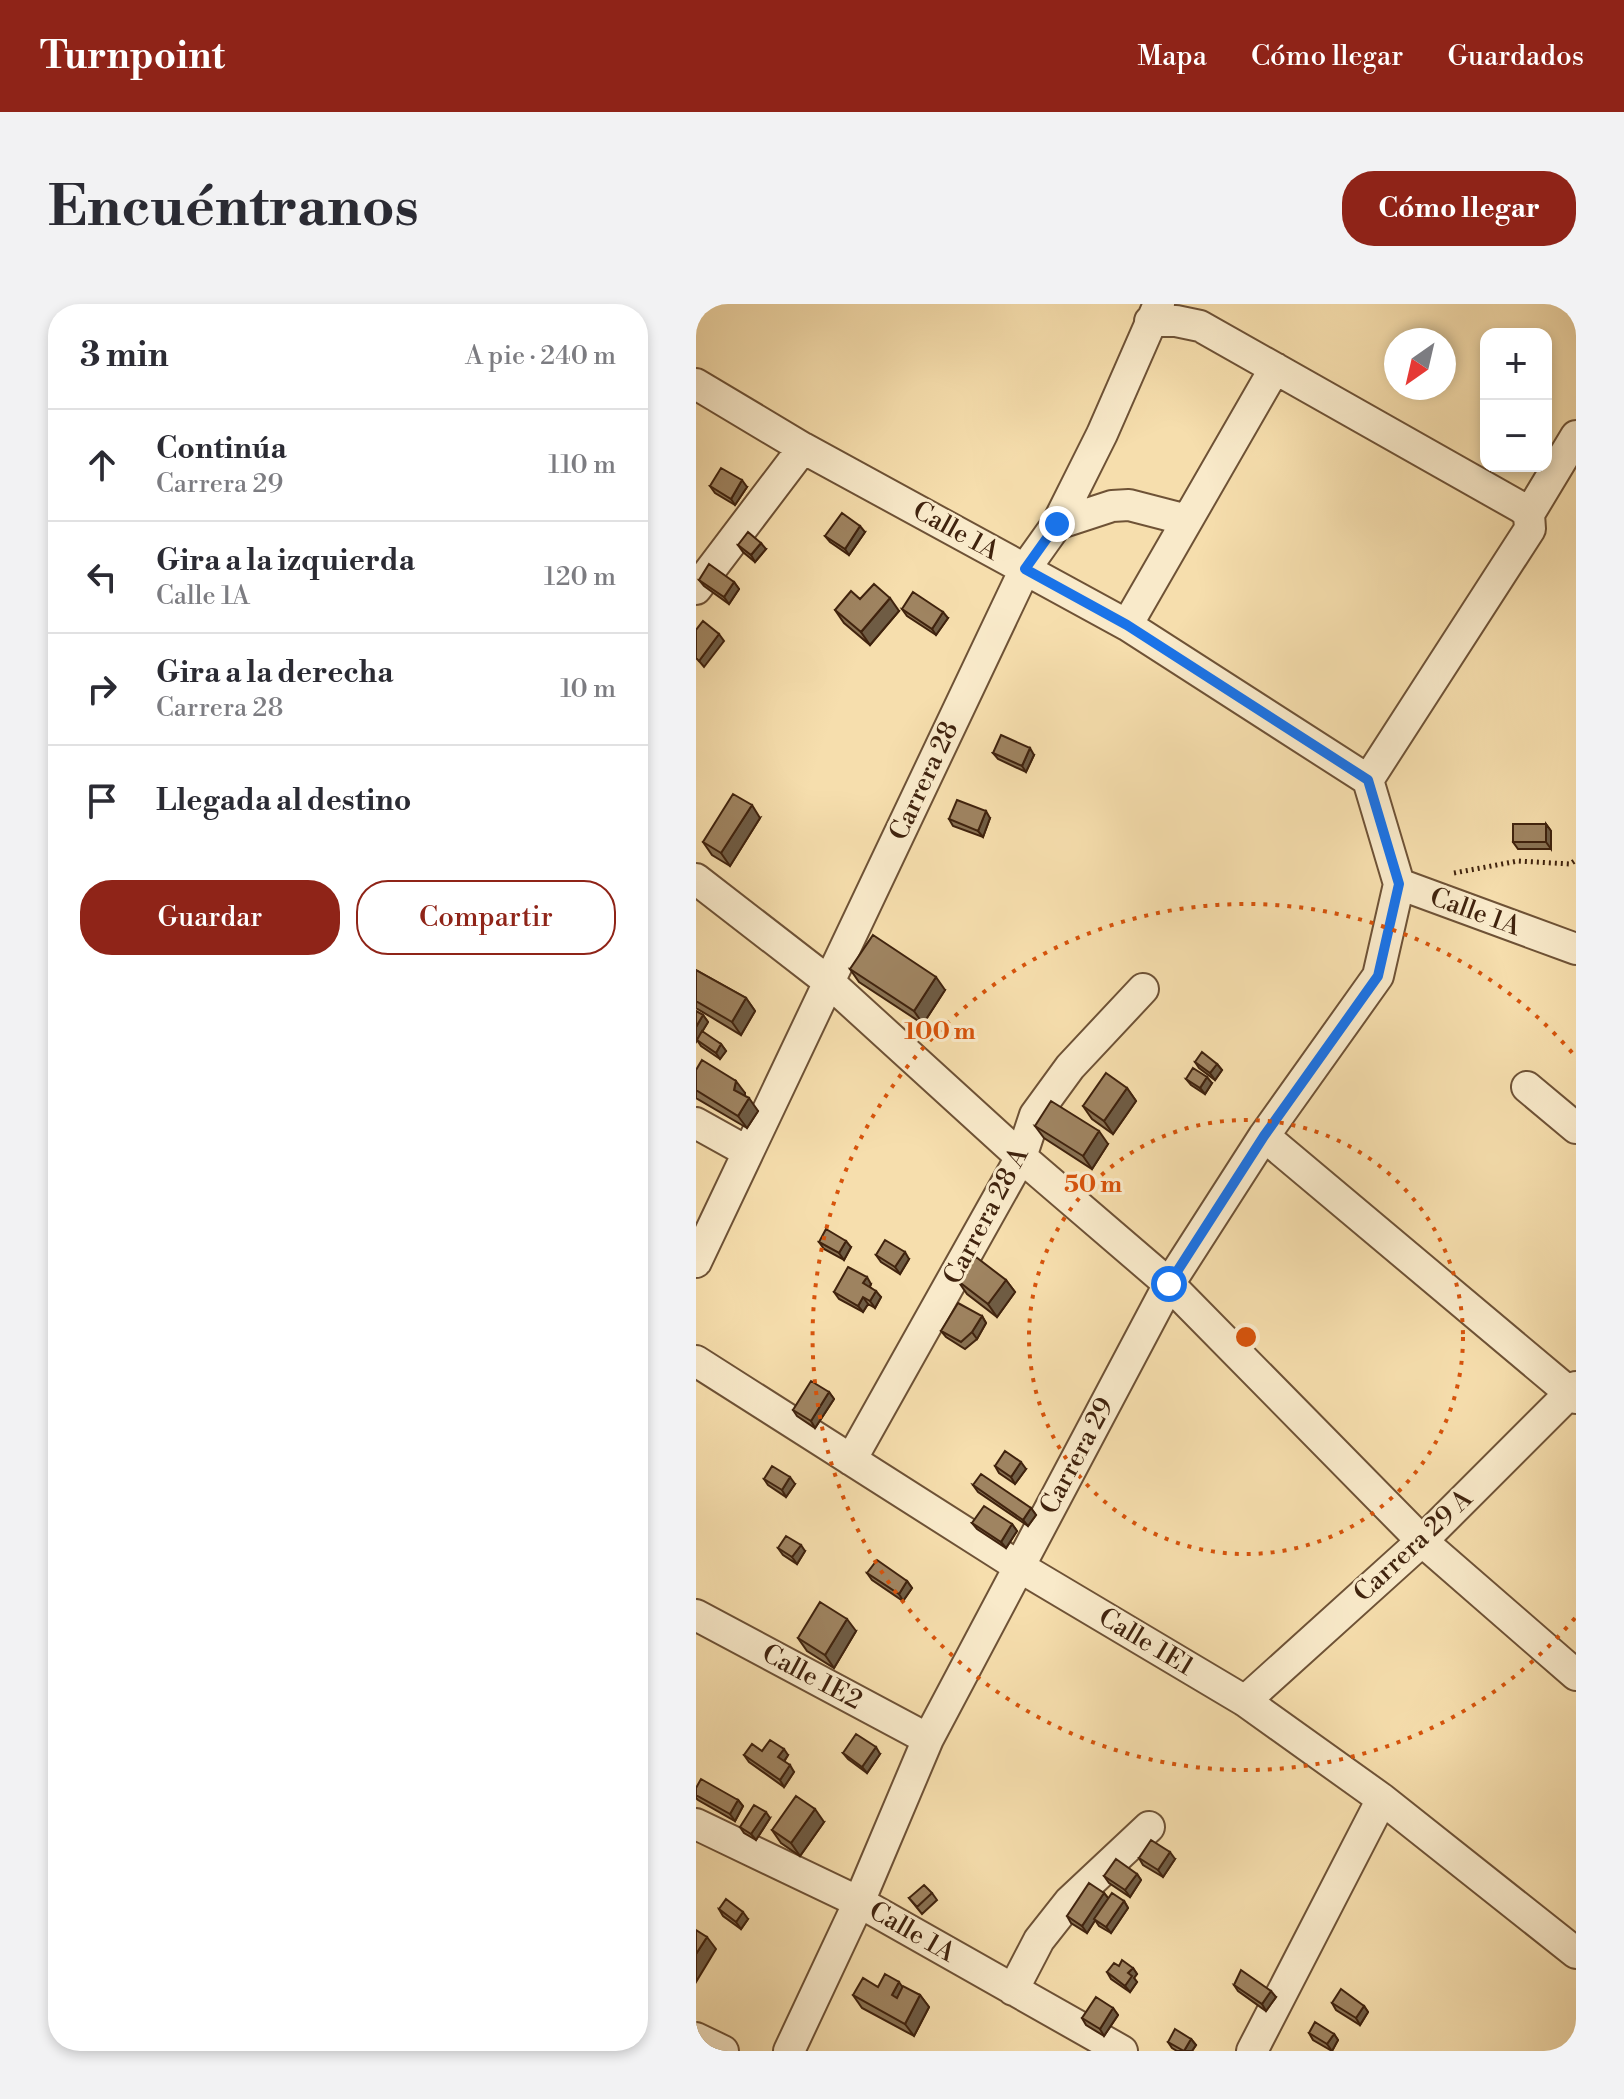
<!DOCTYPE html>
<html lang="es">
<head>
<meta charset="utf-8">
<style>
	:root { --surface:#fff; --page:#f2f2f3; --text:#2b2b33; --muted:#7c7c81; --line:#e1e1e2; --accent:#8f2418 }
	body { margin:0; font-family:"Libre Bodoni",serif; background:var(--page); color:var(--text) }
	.controls { position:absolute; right:24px; top:24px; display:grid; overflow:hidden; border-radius:16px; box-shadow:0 4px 12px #0003 }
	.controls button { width:72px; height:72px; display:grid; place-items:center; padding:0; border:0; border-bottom:2px solid var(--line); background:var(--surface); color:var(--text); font:40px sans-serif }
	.compass { position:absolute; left:688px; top:24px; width:72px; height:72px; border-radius:50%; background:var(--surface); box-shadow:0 4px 12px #0003; rotate:214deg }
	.stop { position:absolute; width:24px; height:24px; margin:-18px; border:6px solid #1a73e8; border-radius:50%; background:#fff }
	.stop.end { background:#1a73e8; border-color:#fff; box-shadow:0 2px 8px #0008 }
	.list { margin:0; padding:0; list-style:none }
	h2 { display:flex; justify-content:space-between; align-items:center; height:104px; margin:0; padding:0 32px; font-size:34px }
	h2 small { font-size:26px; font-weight:400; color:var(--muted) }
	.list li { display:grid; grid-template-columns:52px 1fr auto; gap:24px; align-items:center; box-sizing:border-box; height:112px; padding:0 32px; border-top:2px solid var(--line) }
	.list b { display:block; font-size:30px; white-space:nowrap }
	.list p { margin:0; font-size:26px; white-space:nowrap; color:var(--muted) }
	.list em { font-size:26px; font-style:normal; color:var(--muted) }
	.actions { display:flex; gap:16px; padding:24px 32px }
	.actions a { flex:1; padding:18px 0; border:2px solid var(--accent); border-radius:32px; text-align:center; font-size:28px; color:var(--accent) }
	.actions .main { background:var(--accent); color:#fff }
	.icon { flex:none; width:44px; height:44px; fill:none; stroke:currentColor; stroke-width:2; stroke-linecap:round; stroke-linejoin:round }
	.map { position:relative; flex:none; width:880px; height:1747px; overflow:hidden; border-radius:32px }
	header { display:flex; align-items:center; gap:48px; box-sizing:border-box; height:112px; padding:0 40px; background:var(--accent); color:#fff }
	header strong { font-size:38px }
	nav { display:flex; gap:44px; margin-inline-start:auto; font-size:28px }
	.intro { display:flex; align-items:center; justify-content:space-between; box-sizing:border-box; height:192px; padding:0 48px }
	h1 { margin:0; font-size:56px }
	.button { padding:20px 36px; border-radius:32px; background:var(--accent); color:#fff; font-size:28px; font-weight:700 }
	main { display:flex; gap:48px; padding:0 48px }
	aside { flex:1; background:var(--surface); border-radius:32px; box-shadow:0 4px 12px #0003 }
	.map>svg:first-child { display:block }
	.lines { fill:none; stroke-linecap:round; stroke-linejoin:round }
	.street-casing { stroke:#6e5236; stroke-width:34 }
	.path { stroke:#40230e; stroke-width:5; stroke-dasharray:2 4; stroke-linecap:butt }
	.street { stroke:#f9eaca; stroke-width:30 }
	.wall { fill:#897253; stroke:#40230e; stroke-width:2 }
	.shaded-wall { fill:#6f5c44; stroke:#40230e; stroke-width:2 }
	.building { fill:#9f8461; stroke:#40230e; stroke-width:2 }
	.route { stroke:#1a73e8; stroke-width:10 }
	.ring { fill:none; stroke:#d7540c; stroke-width:4; stroke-dasharray:4 8 }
	.labels { text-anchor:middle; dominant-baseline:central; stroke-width:6; stroke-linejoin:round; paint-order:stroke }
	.street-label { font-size:26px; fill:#40230e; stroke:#f9eaca }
	.centre { fill:#d7540c; stroke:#f9eaca; stroke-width:4 }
	.ring-label { font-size:24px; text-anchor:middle; font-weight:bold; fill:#d7540c; stroke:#f9eaca; stroke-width:6; stroke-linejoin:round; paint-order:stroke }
</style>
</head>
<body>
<header>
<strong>Turnpoint</strong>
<nav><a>Mapa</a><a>Cómo llegar</a><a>Guardados</a></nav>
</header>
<div class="intro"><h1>Encuéntranos</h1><a class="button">Cómo llegar</a></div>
<main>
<aside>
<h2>3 min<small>A pie · 240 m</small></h2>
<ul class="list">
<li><svg class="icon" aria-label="ahead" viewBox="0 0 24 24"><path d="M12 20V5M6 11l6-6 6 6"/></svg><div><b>Continúa</b><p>Carrera 29</p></div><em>110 m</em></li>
<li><svg class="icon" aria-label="left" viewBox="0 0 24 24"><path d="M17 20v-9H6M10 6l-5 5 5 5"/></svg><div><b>Gira a la izquierda</b><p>Calle 1A</p></div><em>120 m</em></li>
<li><svg class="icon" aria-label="right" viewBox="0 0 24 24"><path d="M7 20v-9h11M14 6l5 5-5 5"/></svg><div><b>Gira a la derecha</b><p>Carrera 28</p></div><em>10 m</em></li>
<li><svg class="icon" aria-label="arrive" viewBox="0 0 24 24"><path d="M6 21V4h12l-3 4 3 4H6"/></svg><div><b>Llegada al destino</b></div></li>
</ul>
<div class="actions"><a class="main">Guardar</a><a>Compartir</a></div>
</aside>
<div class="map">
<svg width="880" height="1747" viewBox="0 0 880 1747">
	<rect width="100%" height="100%" fill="#f6dead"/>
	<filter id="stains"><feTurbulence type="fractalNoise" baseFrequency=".0025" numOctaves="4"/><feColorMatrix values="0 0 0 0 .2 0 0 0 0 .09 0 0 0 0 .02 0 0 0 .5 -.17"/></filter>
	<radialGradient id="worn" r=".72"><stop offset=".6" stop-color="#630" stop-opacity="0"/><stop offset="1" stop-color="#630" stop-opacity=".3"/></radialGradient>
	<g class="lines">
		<g class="street-casing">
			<path id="street" d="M454,17H480L504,22L826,204L833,210
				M0,80L107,144L431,321L672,476L703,580L880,645
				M361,220L416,202L433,201L491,216
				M0,285L107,144
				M431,321L579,64
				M672,476L834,225L833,210L880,132
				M0,575L133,678L325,853L473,980L726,1237L880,1371
				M831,783L880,824
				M0,819L52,848
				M568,832L880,1094
				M0,958L329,265L361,220L406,130L463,0
				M0,1057L322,1262L549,1397L686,1495L880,1649
				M155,1156L325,853L339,811L374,763L447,685
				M0,1311L232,1435
				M549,1397L726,1237L880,1083
				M0,1520L163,1598L426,1747
				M317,1686L343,1636L373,1598L453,1523
				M0,1734L27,1747
				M93,1747L163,1598L232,1435L473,980L568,832L682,672L703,580
				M556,1747L686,1495"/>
		</g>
		<path class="path" d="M758,569L822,557L874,560L880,556"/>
		<use href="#street" class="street"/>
	</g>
	<path class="wall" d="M14,182L51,183L39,201L19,189Z
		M169,228L153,251L134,238L129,232Z
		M42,241L70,245L59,258L47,248Z
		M3,276L38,278L43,285L33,300L8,282Z
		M164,295L203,307L174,341L148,319L139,306Z
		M206,305L252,314L240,331L211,312Z
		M297,449L338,451L330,468L302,455Z
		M64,514L34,562L16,551L7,538Z
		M294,514L287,533L257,522L253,515Z
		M850,520L855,527V545H822L817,538Z
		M154,665L249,686L227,720L163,678Z
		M0,666L50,694L59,707L45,731L0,704Z
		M0,707L7,711L12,718L5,729L25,740L30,747L24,755L5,742L1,736L0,738Z
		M499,758L521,760L526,766L519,776L503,764Z
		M0,766L49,789V792L62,807L51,824L0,794Z
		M490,775L516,779L509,790L495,781Z
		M431,784L440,797L417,830L396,815L387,802Z
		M339,822L412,840L396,865L348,834Z
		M123,938L155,943L148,956L128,945Z
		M180,951L213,955L204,970L185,958Z
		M310,976L319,988L301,1013L271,990L262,977Z
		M175,980L174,983L185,993L179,1004L172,1000L167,1008L143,995L138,988Z
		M286,1012L290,1019L281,1035L269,1045L250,1033L245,1027Z
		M133,1088L138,1095L119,1124L101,1112L97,1106Z
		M299,1162L330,1165L319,1180L303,1169Z
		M68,1175L99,1180L90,1193L72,1181Z
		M277,1181L335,1204L340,1211L332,1222L282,1188Z
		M276,1219L316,1220L321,1227L310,1244L281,1225Z
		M82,1244L109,1247L101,1260L87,1251Z
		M171,1269L211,1277L216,1284L207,1297L176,1276Z
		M160,1327L138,1364L111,1347L102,1334Z
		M66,1447L92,1451L88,1458L98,1468L88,1483L53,1458L48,1451Z
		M147,1449L184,1450L171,1469L152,1455Z
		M0,1484L42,1496L47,1502L39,1517L2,1496L0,1494Z
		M74,1514L60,1536L48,1529L44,1523Z
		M128,1518L104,1552L85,1539L76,1526Z
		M443,1554L479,1555L467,1573L447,1561Z
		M441,1570L445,1576L434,1593L413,1579L408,1572Z
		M236,1589L241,1596L226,1610L213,1594Z
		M408,1589L412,1594L428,1597L432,1604L415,1629L403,1622L399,1616L391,1629L375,1619L371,1612Z
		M23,1605L52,1615L45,1625L27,1612Z
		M437,1664L441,1670L438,1674L441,1678L434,1688L415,1675L411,1668Z
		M538,1681L580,1693L570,1707L542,1687Z
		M182,1683H206L224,1691L233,1703L218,1732L166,1704L157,1691Z
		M636,1699L668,1702L672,1708L664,1721L640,1706Z
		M417,1704L422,1711L408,1732L390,1721L386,1714Z
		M613,1729L638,1730L642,1736L636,1747L617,1736Z
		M495,1735L500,1741L496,1747H481L476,1744L472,1738Z"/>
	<path class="shaded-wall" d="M46,176L51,183L39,201L35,195Z
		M164,222L169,228L153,251L149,245Z
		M65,239L70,245L59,258L55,251Z
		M38,278L43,285L33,300L28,293Z
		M194,294L203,307L174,341L165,328Z
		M247,308L252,314L240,331L236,325Z
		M23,330L28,337L8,363L3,357Z
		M334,444L338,451L330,468L326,462Z
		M56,501L64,514L34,562L25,549Z
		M290,507L294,514L287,533L282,527Z
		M850,520L855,527V545L850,538Z
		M240,673L249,686L227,720L218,707Z
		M50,694L59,707L45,731L36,718Z
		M7,711L12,718L0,738V723Z
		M25,740L30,747L24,755L20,749Z
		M521,760L526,766L519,776L514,769Z
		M511,773L516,779L509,790L504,784Z
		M40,777L49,789L47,798L38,786Z
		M431,784L440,797L417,830L408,817Z
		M53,794L62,807L51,824L42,812Z
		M403,827L412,840L396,865L387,852Z
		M150,937L155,943L148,956L143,949Z
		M209,948L213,955L204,970L199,963Z
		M171,973L175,980L172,986L167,979Z
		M310,976L319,988L301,1013L292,1000Z
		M180,987L185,993L179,1004L174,997Z
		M167,993L172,1000L167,1008L162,1002Z
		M286,1012L290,1019L281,1035L276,1028Z
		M133,1088L138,1095L119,1124L115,1117Z
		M325,1158L330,1165L319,1180L315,1173Z
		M94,1173L99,1180L90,1193L86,1186Z
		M335,1204L340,1211L332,1222L327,1216Z
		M316,1220L321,1227L310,1244L305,1238Z
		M105,1241L109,1247L101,1260L96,1253Z
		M211,1277L216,1284L207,1297L203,1290Z
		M151,1315L160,1327L138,1364L129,1351Z
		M180,1443L184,1450L171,1469L166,1463Z
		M88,1445L92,1451L86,1460L82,1453Z
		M94,1461L98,1468L88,1483L84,1476Z
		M42,1496L47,1502L39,1517L34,1510Z
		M119,1505L128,1518L104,1552L95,1539Z
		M70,1508L74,1514L60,1536L55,1530Z
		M474,1548L479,1555L467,1573L462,1566Z
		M441,1570L445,1576L434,1593L429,1586Z
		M408,1589L413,1595L391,1629L386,1622Z
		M428,1597L432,1604L415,1629L410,1623Z
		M47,1608L52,1615L45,1625L40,1618Z
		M11,1633L20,1645L0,1678V1650Z
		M437,1664L441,1670L438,1674L441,1678L434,1688L429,1682L432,1669Z
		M203,1678L212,1691L205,1703L196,1691Z
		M575,1687L580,1693L570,1707L566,1700Z
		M224,1691L233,1703L218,1732L209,1720Z
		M668,1702L672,1708L664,1721L660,1714Z
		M417,1704L422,1711L408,1732L404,1725Z
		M638,1730L642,1736L636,1747L631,1740Z
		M495,1735L500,1741L496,1747H488Z"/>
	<path class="building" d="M25,164L46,176L35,195L14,182Z
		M146,209L164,222L149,245L129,232Z
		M52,228L65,239L55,251L42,241Z
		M13,260L38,278L28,293L3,276Z
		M178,280L194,294L165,328L139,306L155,287L164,295Z
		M217,288L247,308L236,325L206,305Z
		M7,317L23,330L3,357L0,354V326Z
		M305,431L334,444L326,462L297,449Z
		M37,490L56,501L25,549L7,538Z
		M261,496L290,507L282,527L253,515Z
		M817,520H850V538H817Z
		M177,631L240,673L218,707L154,665Z
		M0,666L50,694L36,718L0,697Z
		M0,707L7,711L0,723Z
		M6,727L25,740L20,749L1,736Z
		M506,748L521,760L514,769L499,758Z
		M6,756L40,777L38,786L53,794L42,812L0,786V766Z
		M497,764L511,773L504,784L490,775Z
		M410,769L431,784L408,817L387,802Z
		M355,797L403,827L387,852L339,822Z
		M130,925L150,937L143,949L123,938Z
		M189,936L209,948L199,963L180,951Z
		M280,953L310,976L292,1000L262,977Z
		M152,963L171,973L167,979L180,987L174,997L167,993L162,1002L138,988Z
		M262,999L286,1012L276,1028L265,1038L245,1027Z
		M115,1077L133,1088L115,1117L97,1106Z
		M309,1147L325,1158L315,1173L299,1162Z
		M76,1162L94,1173L86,1186L68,1175Z
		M285,1170L335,1204L327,1216L277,1181Z
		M288,1202L316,1220L305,1238L276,1219Z
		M90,1232L105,1241L96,1253L82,1244Z
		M181,1256L211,1277L203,1290L171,1269Z
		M124,1298L151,1315L129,1351L102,1334Z
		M160,1430L180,1443L166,1463L147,1449Z
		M74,1436L88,1445L82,1453L94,1461L84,1476L48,1451L56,1440L66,1447Z
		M5,1475L42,1496L34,1510L0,1491V1484Z
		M100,1492L119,1505L95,1539L76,1526Z
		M58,1501L70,1508L55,1530L44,1523Z
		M455,1536L474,1548L462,1566L443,1554Z
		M420,1555L441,1570L429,1586L408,1572Z
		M393,1579L408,1589L386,1622L371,1612Z
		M228,1581L236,1589L221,1603L213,1594Z
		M416,1589L428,1597L410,1623L398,1615Z
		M30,1595L47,1608L40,1618L23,1605Z
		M0,1626L11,1633L0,1650Z
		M426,1656L437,1664L432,1669L436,1672L429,1682L411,1668L418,1659L423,1662Z
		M545,1666L575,1687L566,1700L538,1681Z
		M189,1670L203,1678L196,1691L201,1694L207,1682L224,1691L209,1720L157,1691L167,1674L182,1683Z
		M645,1685L668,1702L660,1714L636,1699Z
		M400,1693L417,1704L404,1725L386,1714Z
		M619,1718L638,1730L631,1740L613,1729Z
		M479,1725L495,1735L488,1747L472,1738Z"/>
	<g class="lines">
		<path class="route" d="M361,220L329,265L431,321L672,476L703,580L682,672L568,832L473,980"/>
	</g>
	<g class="ring">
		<circle cx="550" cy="1033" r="217"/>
		<path d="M879 1314A433 433 0 1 1 879 752"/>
	</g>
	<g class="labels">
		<g class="street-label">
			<text transform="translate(260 227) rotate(29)">Calle 1A</text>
			<text transform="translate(228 477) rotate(-65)">Carrera 28</text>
			<text transform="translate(779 608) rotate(20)">Calle 1A</text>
			<text transform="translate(290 912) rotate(-62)">Carrera 28 A</text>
			<text transform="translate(381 1152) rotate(-62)">Carrera 29</text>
			<text transform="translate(717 1242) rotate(-43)">Carrera 29 A</text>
			<text transform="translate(450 1338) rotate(31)">Calle 1E1</text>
			<text transform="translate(116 1373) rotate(28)">Calle 1E2</text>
			<text transform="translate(216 1628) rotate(30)">Calle 1A</text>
		</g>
	</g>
	<circle cx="550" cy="1033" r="12" class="centre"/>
	<g class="ring-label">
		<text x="244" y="735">100 m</text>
		<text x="397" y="888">50 m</text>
	</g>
	<rect width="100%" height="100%" filter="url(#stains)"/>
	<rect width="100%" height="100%" fill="url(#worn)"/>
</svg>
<div class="controls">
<button>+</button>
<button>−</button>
</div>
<svg class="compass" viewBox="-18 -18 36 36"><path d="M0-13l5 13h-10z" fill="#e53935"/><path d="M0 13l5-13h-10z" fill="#7c7c81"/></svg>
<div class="stop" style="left:473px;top:980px"></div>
<div class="stop end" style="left:361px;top:220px"></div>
</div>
</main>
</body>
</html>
